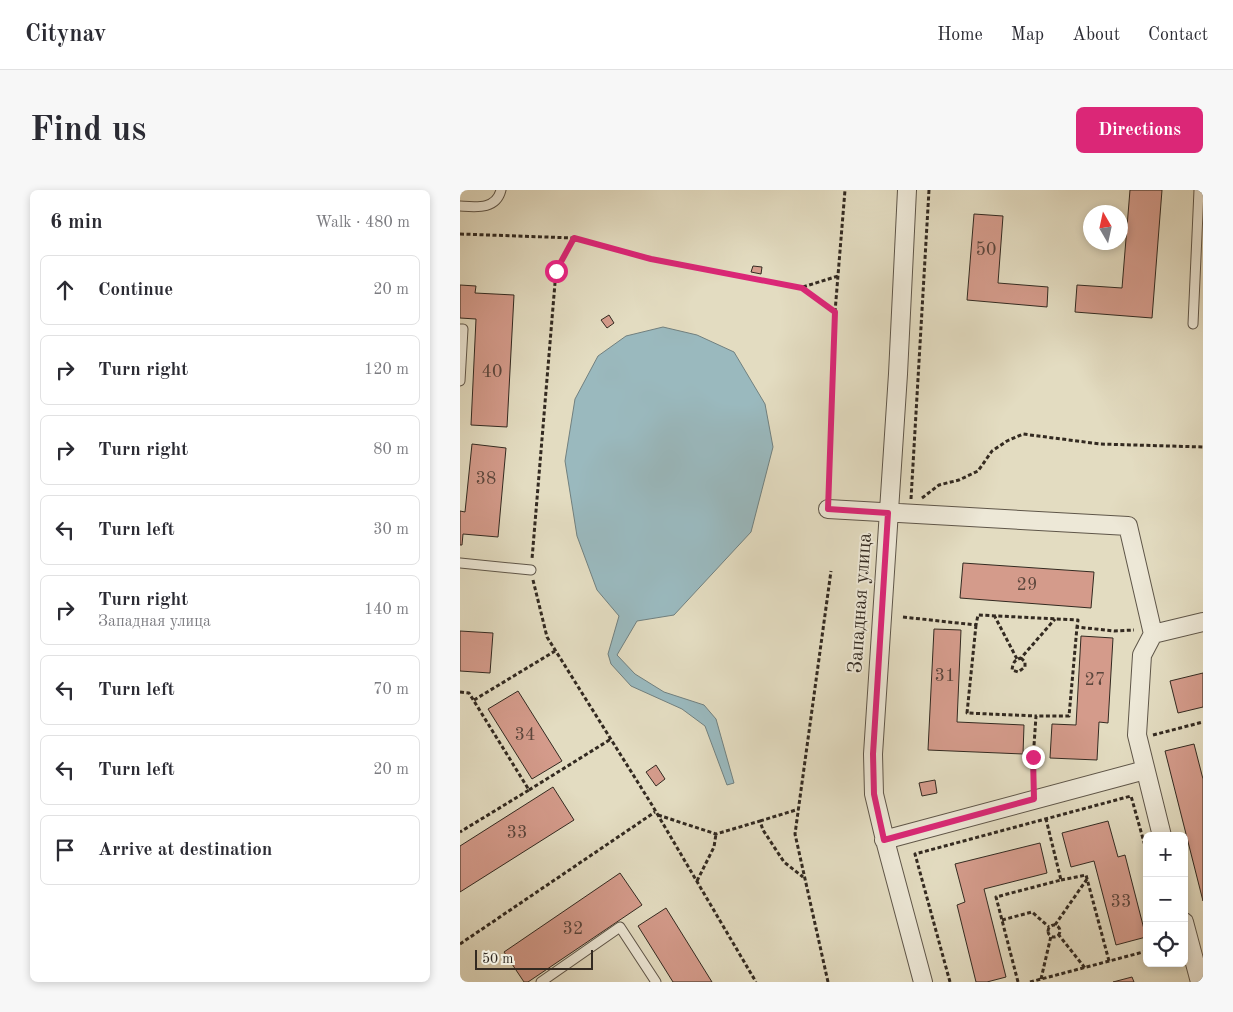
<!DOCTYPE html>
<html lang="en">
<head>
<meta charset="utf-8">
<style>
	:root { --surface:#fff; --page:#f7f7f7; --text:#2b2b33; --muted:#7c7c81; --line:#e1e1e2; --accent:#db2777 }
	body { margin:0; font-family:"Old Standard TT",serif; background:var(--page); color:var(--text) }
	.controls { position:absolute; right:15px; bottom:15px; display:grid; overflow:hidden; border-radius:8px; box-shadow:0 2px 8px #0003 }
	.controls button { width:45px; height:45px; display:grid; place-items:center; padding:0; border:0; border-bottom:1px solid var(--line); background:var(--surface); color:var(--text); font:25px sans-serif }
	.compass { position:absolute; left:623px; top:15px; width:45px; height:45px; border-radius:50%; background:var(--surface); box-shadow:0 2px 8px #0003; rotate:351deg }
	.scale { position:absolute; left:15px; bottom:12px; width:118px; box-sizing:border-box; padding-left:5px; border:2px solid #332a21; border-top:0; font-size:14px; line-height:18px; white-space:nowrap; color:#332a21; -webkit-text-stroke:4px #ede8d7; paint-order:stroke }
	.stop { position:absolute; width:15px; height:15px; margin:-11px; border:4px solid #db2777; border-radius:50%; background:#fff }
	.stop.end { background:#db2777; border-color:#fff; box-shadow:0 1px 5px #0008 }
	.list { margin:0; padding:0; list-style:none }
	h2 { display:flex; justify-content:space-between; align-items:center; height:65px; margin:0; padding:0 20px; font-size:21px }
	h2 small { font-size:16px; font-weight:400; color:var(--muted) }
	.list li { display:grid; grid-template-columns:32px 1fr auto; gap:15px; align-items:center; box-sizing:border-box; height:70px; margin:0 10px 10px; padding:0 10px; border:1px solid var(--line); border-radius:8px }
	.list b { display:block; font-size:19px; white-space:nowrap }
	.list p { margin:0; font-size:16px; white-space:nowrap; color:var(--muted) }
	.list em { font-size:16px; font-style:normal; color:var(--muted) }
	.icon { flex:none; width:28px; height:28px; fill:none; stroke:currentColor; stroke-width:2; stroke-linecap:round; stroke-linejoin:round }
	.map { position:relative; flex:none; width:743px; height:792px; overflow:hidden; border-radius:8px }
	header { display:flex; align-items:center; gap:30px; box-sizing:border-box; height:70px; padding:0 25px; background:var(--surface); border-bottom:1px solid var(--line) }
	header strong { font-size:24px }
	nav { display:flex; gap:28px; margin-inline-start:auto; font-size:18px }
	.intro { display:flex; align-items:center; justify-content:space-between; box-sizing:border-box; height:120px; padding:0 30px }
	h1 { margin:0; font-size:35px }
	.button { padding:12px 22px; border-radius:8px; background:var(--accent); color:#fff; font-size:18px; font-weight:700 }
	main { display:flex; gap:30px; padding:0 30px }
	aside { flex:1; background:var(--surface); border-radius:8px; box-shadow:0 2px 8px #0003 }
	.map>svg:first-child { display:block }
	.water { fill:#9ab9be; stroke:#71807f }
	.building { fill:#d49b8b; stroke:#332a21 }
	.lines { fill:none; stroke-linecap:round; stroke-linejoin:round }
	.service-casing { stroke:#5f5649; stroke-width:11 }
	.minor-casing { stroke:#5f5649; stroke-width:20 }
	.path { stroke:#332a21; stroke-width:3; stroke-dasharray:4 2.5; stroke-linecap:butt }
	.service { stroke:#ede8d7; stroke-width:9 }
	.minor { stroke:#ede8d7; stroke-width:18 }
	.route { stroke:#db2777; stroke-width:6 }
	.labels { text-anchor:middle; dominant-baseline:central; stroke-width:4; stroke-linejoin:round; paint-order:stroke }
	.number-label { font-size:18px; fill:#5b463c }
	.street-label { font-size:20px; fill:#332a21; stroke:#ede8d7 }
</style>
</head>
<body>
<header>
<strong>Citynav</strong>
<nav><a>Home</a><a>Map</a><a>About</a><a>Contact</a></nav>
</header>
<div class="intro"><h1>Find us</h1><a class="button">Directions</a></div>
<main>
<aside>
<h2>6 min<small>Walk · 480 m</small></h2>
<ul class="list">
<li><svg class="icon" aria-label="ahead" viewBox="0 0 24 24"><path d="M12 20V5M6 11l6-6 6 6"/></svg><div><b>Continue</b></div><em>20 m</em></li>
<li><svg class="icon" aria-label="right" viewBox="0 0 24 24"><path d="M7 20v-9h11M14 6l5 5-5 5"/></svg><div><b>Turn right</b></div><em>120 m</em></li>
<li><svg class="icon" aria-label="right" viewBox="0 0 24 24"><path d="M7 20v-9h11M14 6l5 5-5 5"/></svg><div><b>Turn right</b></div><em>80 m</em></li>
<li><svg class="icon" aria-label="left" viewBox="0 0 24 24"><path d="M17 20v-9H6M10 6l-5 5 5 5"/></svg><div><b>Turn left</b></div><em>30 m</em></li>
<li><svg class="icon" aria-label="right" viewBox="0 0 24 24"><path d="M7 20v-9h11M14 6l5 5-5 5"/></svg><div><b>Turn right</b><p>Западная улица</p></div><em>140 m</em></li>
<li><svg class="icon" aria-label="left" viewBox="0 0 24 24"><path d="M17 20v-9H6M10 6l-5 5 5 5"/></svg><div><b>Turn left</b></div><em>70 m</em></li>
<li><svg class="icon" aria-label="left" viewBox="0 0 24 24"><path d="M17 20v-9H6M10 6l-5 5 5 5"/></svg><div><b>Turn left</b></div><em>20 m</em></li>
<li><svg class="icon" aria-label="arrive" viewBox="0 0 24 24"><path d="M6 21V4h12l-3 4 3 4H6"/></svg><div><b>Arrive at destination</b></div></li>
</ul>
</aside>
<div class="map">
<svg width="743" height="792" viewBox="0 0 743 792">
	<rect width="100%" height="100%" fill="#e3dcc1"/>
	<filter id="stains"><feTurbulence type="fractalNoise" baseFrequency=".004" numOctaves="4"/><feColorMatrix values="0 0 0 0 .2 0 0 0 0 .09 0 0 0 0 .02 0 0 0 .5 -.17"/></filter>
	<radialGradient id="worn" r=".72"><stop offset=".6" stop-color="#630" stop-opacity="0"/><stop offset="1" stop-color="#630" stop-opacity=".3"/></radialGradient>
	<path class="water" d="M203,137L237,145L274,162L305,214L313,257L291,342L214,425L177,431L157,465L175,484L204,502L244,515L256,529L274,593L267,595L245,536L222,519L171,496L151,474L148,464L159,426L137,400L117,346L105,271L115,209L138,166L166,146Z"/>
	<path class="building" d="M670,0H702L692,128L615,122L617,95L662,98Z
		M514,24L543,26L538,93L588,97L587,117L507,110Z
		M293,76L302,77L301,84L291,82Z
		M0,95L16,96L15,103L54,105L47,237L11,235L16,129L0,128Z
		M149,125L154,133L147,138L141,130Z
		M12,254L46,258L38,347L3,344L2,355H0V321L5,322Z
		M503,373L634,382L631,418L500,408Z
		M474,439L501,440L497,532L564,535L563,564L468,560Z
		M0,441L33,443L30,483L0,481Z
		M621,446L653,448L648,533L639,532L637,570L590,568L592,534L616,535Z
		M743,483V517L718,523L710,491Z
		M58,501L102,571L72,589L28,519Z
		M734,554L743,589V711L705,561Z
		M196,575L205,589L196,596L186,582Z
		M475,590L477,603L462,606L459,593Z
		M93,597L114,630L0,702V656Z
		M648,631L658,667L665,665L686,747L656,755L634,671L611,677L602,643Z
		M580,653L587,683L524,699L546,787L527,792H516L497,715L505,712L495,674Z
		M160,683L182,715L68,792H64L44,762Z
		M206,718L252,792H213L178,736Z
		M672,787L674,792H653Z"/>
	<g class="lines">
		<g class="service-casing">
			<path id="service" d="M0,16C16,17 36,20 41,0
				M733,134L739,0
				M0,139H3L0,191
				M0,373L71,380
				M81,792L160,737L196,792"/>
		</g>
		<g class="minor-casing">
			<path id="minor" d="M447,0L438,184L413,564L414,604L426,654L463,792
				M368,319L668,336L693,444L682,465L677,545L702,646
				M693,444L743,432
				M424,650L685,580
				M724,732L740,792"/>
		</g>
		<path class="path" d="M0,44L114,48L96,81L72,369
			M114,48L191,69L343,98L375,123L368,305
			M343,97L378,86
			M375,122L385,0
			M462,308L479,295L499,290L518,281L532,261L547,251L563,244L640,254L743,257
			M451,309L469,0
			M73,390L87,447L192,615L296,792
			M534,425L557,469
			M443,427L516,435L518,425L618,430L617,437
			M516,435L507,523L576,526
			M561,468L565,472V477L558,482L552,480C553,473 554,470 561,468L595,429
			M0,502L9,503L69,600L0,642
			M14,510L95,461
			M693,545L743,532
			M574,594L573,570L576,526H609L617,437L654,441L674,440
			M69,600L151,549
			M198,625L256,644L300,631L303,640L324,672L343,687
			M300,631L339,619
			M601,690L626,685L649,771
			M237,691L254,657L256,644
			M542,730L572,722L589,737
			M595,735L627,689
			M588 741a6 6 0 1 1 12 0a6 6 0 1 1-12 0Z
			M598,744L625,778
			M0,754L195,622
			M581,789L591,746
			M368,792L335,644L371,381
			M490,792L455,664L671,606L687,663
			M558,792L536,707L601,690L586,629
			M570,792L687,761"/>
		<use href="#service" class="service"/>
		<use href="#minor" class="minor"/>
	</g>
	<g class="lines">
		<path class="route" d="M96,81L114,48L191,69L342,98L375,122L368,319L428,323L413,564L414,604L424,650L574,609L573,567"/>
	</g>
	<g class="labels">
		<g class="number-label">
			<text x="526" y="60">50</text>
			<text x="32" y="182">40</text>
			<text x="26" y="289">38</text>
			<text x="567" y="395">29</text>
			<text x="485" y="486">31</text>
			<text x="635" y="490">27</text>
			<text x="65" y="545">34</text>
			<text x="57" y="643">33</text>
			<text x="661" y="712">33</text>
			<text x="113" y="739">32</text>
		</g>
		<g class="street-label">
			<text transform="translate(401 413) rotate(-86)">Западная улица</text>
		</g>
	</g>
	<rect width="100%" height="100%" filter="url(#stains)"/>
	<rect width="100%" height="100%" fill="url(#worn)"/>
</svg>
<div class="controls">
<button>+</button>
<button>−</button>
<button><svg class="icon" aria-label="locate" viewBox="0 0 24 24"><circle cx="12" cy="12" r="6"/><path d="M12 2v4M12 18v4M2 12h4M18 12h4"/></svg></button>
</div>
<svg class="compass" viewBox="-18 -18 36 36"><path d="M0-13l5 13h-10z" fill="#e53935"/><path d="M0 13l5-13h-10z" fill="#7c7c81"/></svg>
<div class="scale">50 m</div>
<div class="stop" style="left:96px;top:81px"></div>
<div class="stop end" style="left:573px;top:567px"></div>
</div>
</main>
</body>
</html>
